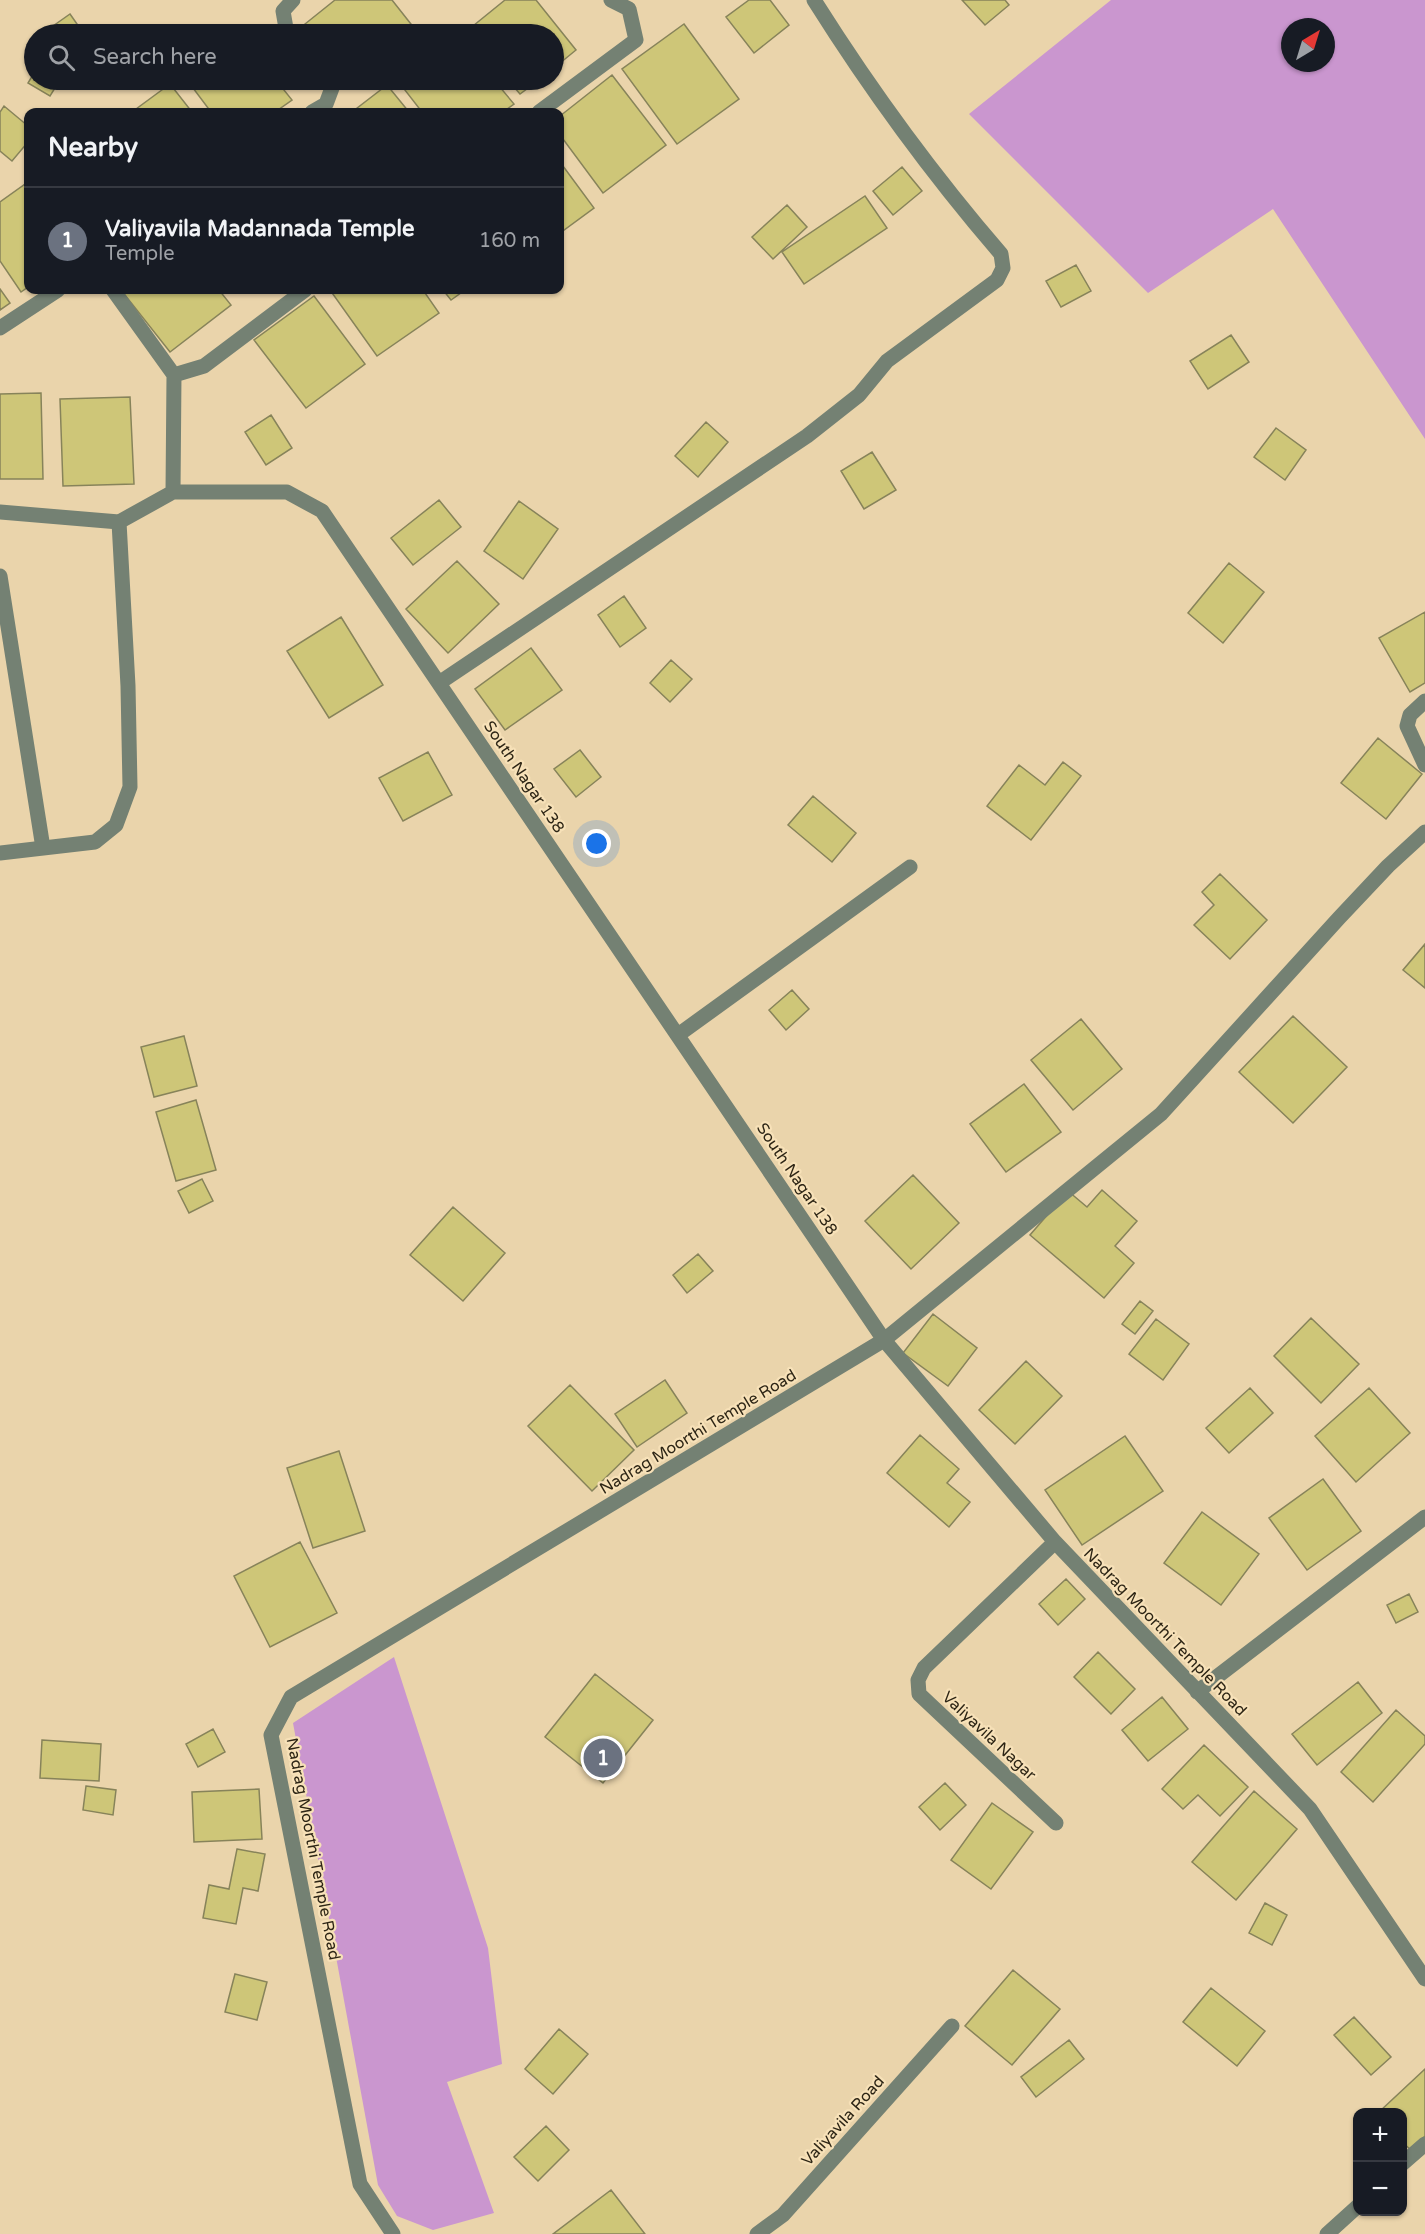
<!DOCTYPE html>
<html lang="en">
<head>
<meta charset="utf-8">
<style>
	:root { --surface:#171b24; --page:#20242c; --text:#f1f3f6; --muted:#9ea1a6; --line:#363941; --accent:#3a6ddc }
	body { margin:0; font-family:"Varela Round",sans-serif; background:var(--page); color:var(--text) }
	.controls { position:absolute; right:18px; bottom:18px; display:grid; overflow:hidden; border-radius:12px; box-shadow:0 2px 4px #0004 }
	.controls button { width:54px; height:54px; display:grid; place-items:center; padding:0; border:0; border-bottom:2px solid var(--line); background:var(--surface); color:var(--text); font:30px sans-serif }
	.compass { position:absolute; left:1281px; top:18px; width:54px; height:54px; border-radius:50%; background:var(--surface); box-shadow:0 2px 4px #0004; rotate:38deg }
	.you { position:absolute; left:597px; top:844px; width:21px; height:21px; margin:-15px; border:4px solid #fff; border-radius:50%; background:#1a73e8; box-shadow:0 0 0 9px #1a73e833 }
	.badge { display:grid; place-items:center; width:39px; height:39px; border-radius:50%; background:var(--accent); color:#fff; font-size:20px; font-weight:700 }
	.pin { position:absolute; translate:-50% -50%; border:3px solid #fff; box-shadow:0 2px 6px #0006 }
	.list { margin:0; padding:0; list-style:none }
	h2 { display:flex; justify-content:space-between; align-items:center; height:78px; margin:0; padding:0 24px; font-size:26px }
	h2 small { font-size:20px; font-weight:400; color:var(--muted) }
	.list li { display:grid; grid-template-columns:39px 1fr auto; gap:18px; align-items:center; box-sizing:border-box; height:108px; padding:0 24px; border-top:2px solid var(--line) }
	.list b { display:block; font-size:22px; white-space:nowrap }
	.list p { margin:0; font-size:20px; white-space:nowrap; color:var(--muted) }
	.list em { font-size:20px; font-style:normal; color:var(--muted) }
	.icon { flex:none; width:33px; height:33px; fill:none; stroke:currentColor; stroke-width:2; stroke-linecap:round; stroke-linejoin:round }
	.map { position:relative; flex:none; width:1425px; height:2234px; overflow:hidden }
	.search { position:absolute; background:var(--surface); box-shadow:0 2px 4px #0004; left:24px; top:24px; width:540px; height:66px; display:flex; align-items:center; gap:15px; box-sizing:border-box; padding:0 21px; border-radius:33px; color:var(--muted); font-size:22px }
	.panel { position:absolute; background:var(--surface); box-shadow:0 2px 4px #0004; left:24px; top:108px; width:540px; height:186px; border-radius:12px }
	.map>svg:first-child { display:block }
	.green { fill:#ca96cf; fill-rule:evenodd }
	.building { fill:#cec678; stroke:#87835a; stroke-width:1.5 }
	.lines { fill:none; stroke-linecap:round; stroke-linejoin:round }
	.minor { stroke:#748173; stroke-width:15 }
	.labels { text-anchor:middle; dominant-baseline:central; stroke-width:4.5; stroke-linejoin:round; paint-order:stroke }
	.street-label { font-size:16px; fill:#2d2515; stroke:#f7e1b8 }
</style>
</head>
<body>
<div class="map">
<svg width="1425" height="2234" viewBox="0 0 1425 2234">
	<rect width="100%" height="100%" fill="#ead4ab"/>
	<path class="green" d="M1111,0H1425V439L1273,209L1148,293L969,114ZM1290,27H1326V63H1290Z
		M394,1657L488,1948L502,2064L447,2082L494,2213L433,2230L397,2216L378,2185L293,1723Z"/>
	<path class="building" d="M335,0H392L418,33L415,34H305L300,28Z
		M505,0H536L576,50L554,68V34H472L468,30Z
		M749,0H770L789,25L754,53L726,17Z
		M962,0H1005L1009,5L985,25Z
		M70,14L84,34H44L43,33Z
		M684,24L739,99L677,144L622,69Z
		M34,73V80H60L50,96L28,83Z
		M612,75L666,145L603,193L560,135V116Z
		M187,80H276L292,100L275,112H211Z
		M408,80H494L514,104L503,112H422L401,85Z
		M508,80H539L520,94Z
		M170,84L192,112H132Z
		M387,85L409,112H352Z
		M4,106L28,126V142L12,161L0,151V112Z
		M560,162L594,208L560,233Z
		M902,167L922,191L893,215L873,191Z
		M28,182V287L21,292L0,261V202Z
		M865,196L887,228L804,284L782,252Z
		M787,205L807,227L773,259L752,237Z
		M1076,265L1091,291L1061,307L1046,281Z
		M0,289L10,303L0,310Z
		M121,290H219L231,305L170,352Z
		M330,290H423L439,313L377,356Z
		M443,290H465L451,300Z
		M314,296L365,364L306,408L254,340Z
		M1231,335L1249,362L1208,389L1190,361Z
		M41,393L43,479H0V394Z
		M130,397L134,484L63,486L60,399Z
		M271,415L292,448L266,465L245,432Z
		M706,422L728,442L698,477L675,456Z
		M1276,428L1306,450L1285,480L1254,457Z
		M872,452L896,490L864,509L841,471Z
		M439,500L461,527L413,565L391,538Z
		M519,501L558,529L523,579L484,551Z
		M457,561L499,604L448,653L406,609Z
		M1229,563L1264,592L1223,643L1188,613Z
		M624,596L646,628L620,647L598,615Z
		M1425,612V683L1410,692L1379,638Z
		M341,617L383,685L329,718L287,651Z
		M531,648L562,690L505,730L475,689Z
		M671,660L692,679L670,702L650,683Z
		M1378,738L1422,774L1386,819L1341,783Z
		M580,750L601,777L576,797L554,769Z
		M428,752L452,795L403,821L379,778Z
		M1063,762L1081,776L1031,840L987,806L1019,765L1045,785Z
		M813,796L856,833L832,862L788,825Z
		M1220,874L1267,920L1230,959L1194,925L1214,905L1202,892Z
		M1425,944V988L1403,970Z
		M792,990L809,1009L786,1030L769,1010Z
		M1293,1016L1347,1067L1293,1123L1239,1072Z
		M1081,1019L1122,1069L1073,1110L1031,1060Z
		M184,1036L197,1086L154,1097L141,1047Z
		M1024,1084L1061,1132L1006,1172L970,1124Z
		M196,1100L216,1170L176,1181L156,1112Z
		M913,1175L959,1223L911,1269L865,1221Z
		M202,1179L213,1201L189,1213L178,1191Z
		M1102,1190L1137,1221L1115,1246L1134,1263L1104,1298L1030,1235L1068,1191L1087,1207Z
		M453,1207L505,1253L463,1301L410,1255Z
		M698,1254L713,1271L687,1293L673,1275Z
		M1140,1301L1153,1311L1135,1334L1122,1324Z
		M933,1314L977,1348L948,1386L903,1353Z
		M1311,1318L1359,1364L1321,1403L1274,1356Z
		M1156,1319L1189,1344L1163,1380L1129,1354Z
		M1026,1361L1062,1396L1015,1444L979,1410Z
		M665,1380L687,1413L637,1447L615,1414Z
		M570,1385L634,1450L592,1491L528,1426Z
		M1250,1388L1273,1413L1229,1453L1206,1428Z
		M1369,1388L1410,1433L1356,1482L1315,1436Z
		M920,1435L959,1469L947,1483L970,1502L949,1527L887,1473Z
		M1125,1436L1163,1491L1082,1545L1045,1490Z
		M339,1451L365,1531L313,1548L287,1468Z
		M1323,1479L1361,1531L1307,1570L1269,1518Z
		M1202,1512L1259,1554L1221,1605L1164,1563Z
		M300,1542L337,1613L270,1647L234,1576Z
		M1066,1579L1085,1599L1058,1625L1039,1604Z
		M1409,1594L1418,1612L1396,1623L1387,1605Z
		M1098,1652L1135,1689L1111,1714L1074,1677Z
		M595,1674L653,1720L603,1783L545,1737Z
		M1358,1682L1382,1713L1317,1765L1292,1734Z
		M1162,1697L1188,1729L1148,1761L1122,1730Z
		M1396,1710L1425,1736V1744L1373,1802L1341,1772Z
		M213,1729L225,1752L198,1767L186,1744Z
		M42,1740L101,1744L99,1781L40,1778Z
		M1204,1745L1248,1787L1220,1816L1198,1795L1183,1809L1162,1789Z
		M945,1783L966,1805L940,1830L919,1807Z
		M86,1786L116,1790L113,1815L83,1810Z
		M259,1789L262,1839L194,1842L192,1792Z
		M1254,1791L1297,1829L1236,1900L1192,1862Z
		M992,1803L1033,1832L991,1889L951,1860Z
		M237,1849L265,1854L258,1891L243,1888L236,1924L203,1918L209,1885L229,1889Z
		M1265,1903L1287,1915L1272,1945L1249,1933Z
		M1013,1970L1060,2009L1012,2065L965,2026Z
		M235,1974L267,1982L257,2020L225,2012Z
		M1211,1988L1265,2031L1237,2066L1183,2022Z
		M1354,2017L1391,2057L1371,2075L1334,2035Z
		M559,2029L588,2054L553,2094L525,2069Z
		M1069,2040L1084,2059L1036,2097L1021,2077Z
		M1425,2069V2136L1411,2150L1402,2142V2112H1379Z
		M546,2126L569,2150L538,2181L514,2157Z
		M611,2190L645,2234H553Z"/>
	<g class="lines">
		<path class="minor" d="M287,34L283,11L293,0
			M312,112L326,104L332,88L325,80
			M539,112L636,40L629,9L611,0
			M113,290L174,375L173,492
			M0,328L58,290
			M174,375L204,366L305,290
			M0,512L119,522L173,492H287L322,511L884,1340L1055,1542L1310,1809L1425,1979
			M0,576L43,848
			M439,683L807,436L859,395L887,361L997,280L1003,268L1001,254C932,174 870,89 814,0
			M1425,701L1410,715L1407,726L1425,765
			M0,853L95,842L116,825L130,787L128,686L119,522
			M678,1035L910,867
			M1055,1542L924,1668L918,1680L919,1694L1056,1823
			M1197,1692L1425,1517
			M1402,2164L1425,2144
			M393,2234L360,2184L271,1735L291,1697L884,1340L1161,1114L1339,918L1388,866L1425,832
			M757,2234L783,2215L952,2026
			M1327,2234L1358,2206"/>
	</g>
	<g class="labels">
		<g class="street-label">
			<text transform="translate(524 777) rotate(56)">South Nagar 138</text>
			<text transform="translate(797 1179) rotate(56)">South Nagar 138</text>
			<text transform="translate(698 1432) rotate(-31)">Nadrag Moorthi Temple Road</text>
			<text transform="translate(1165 1632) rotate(46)">Nadrag Moorthi Temple Road</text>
			<text transform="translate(989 1736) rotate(43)">Valiyavila Nagar</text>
			<text transform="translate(313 1849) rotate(79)">Nadrag Moorthi Temple Road</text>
			<text transform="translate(843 2121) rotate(-48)">Valiyavila Road</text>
		</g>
	</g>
</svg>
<div class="controls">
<button>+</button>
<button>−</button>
</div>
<svg class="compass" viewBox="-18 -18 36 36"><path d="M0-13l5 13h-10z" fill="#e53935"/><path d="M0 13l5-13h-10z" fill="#9ea1a6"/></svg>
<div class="you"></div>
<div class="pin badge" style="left:603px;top:1758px;background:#6b7280">1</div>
<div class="search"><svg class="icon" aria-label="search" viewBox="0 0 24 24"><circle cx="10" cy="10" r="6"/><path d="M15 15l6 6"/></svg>Search here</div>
<section class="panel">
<h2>Nearby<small></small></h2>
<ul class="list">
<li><span class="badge" style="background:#6b7280">1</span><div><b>Valiyavila Madannada Temple</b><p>Temple</p></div><em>160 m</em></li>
</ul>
</section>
</div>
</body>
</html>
